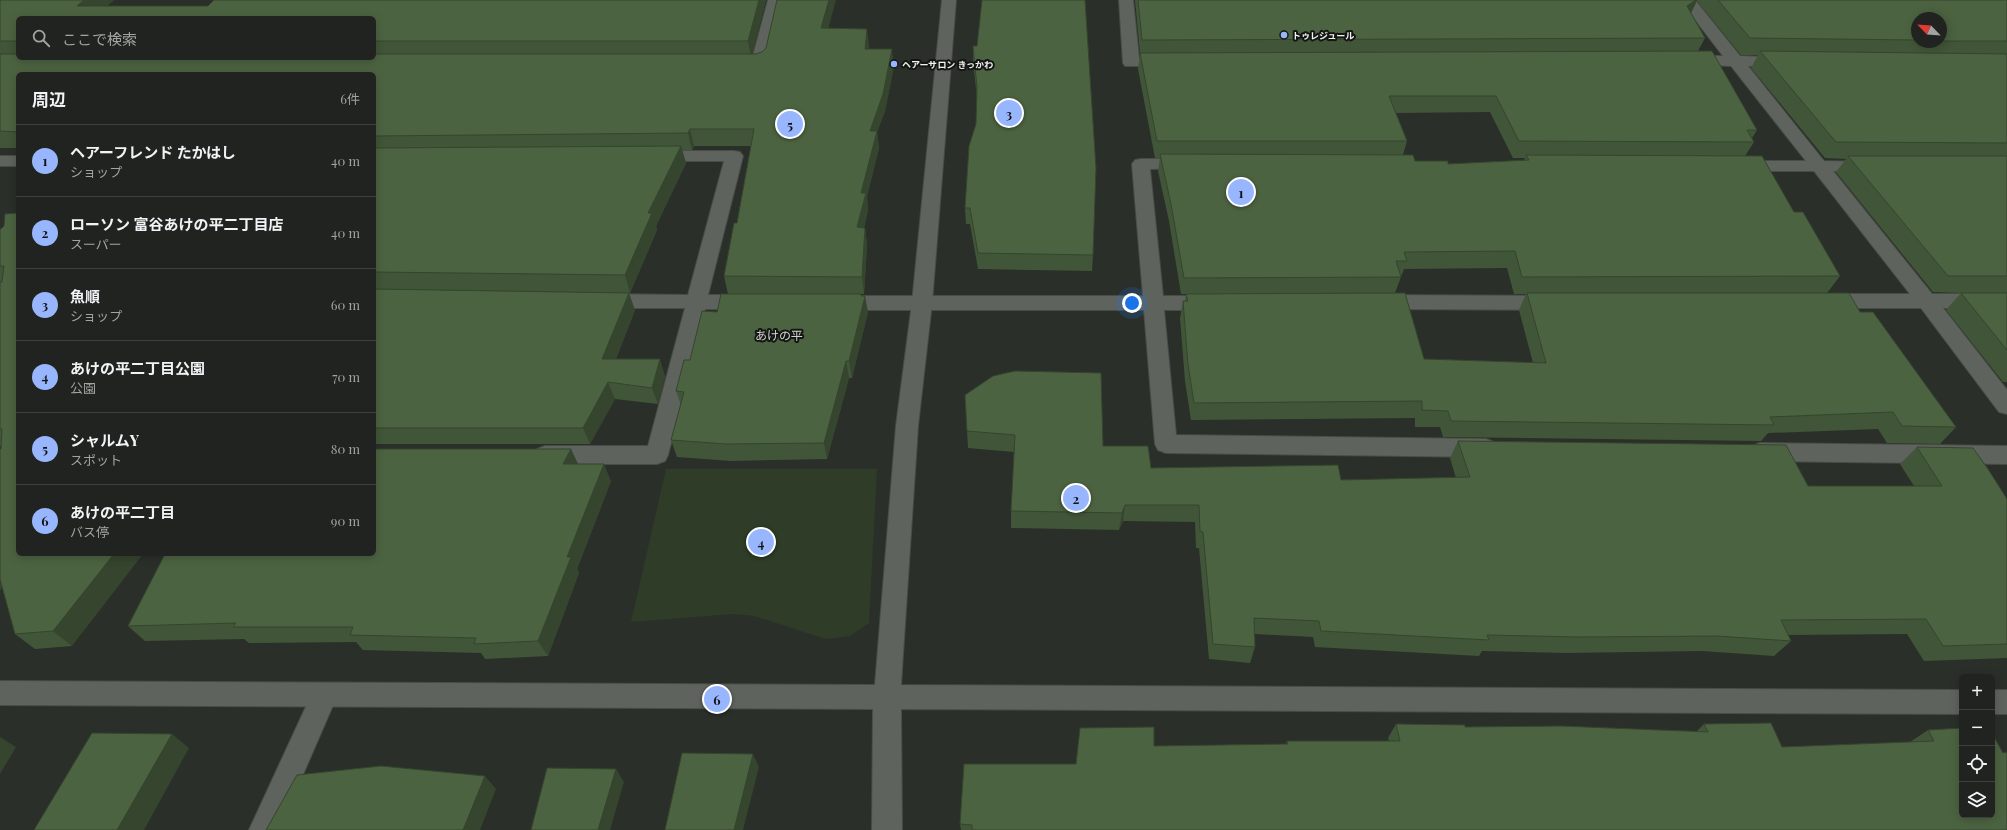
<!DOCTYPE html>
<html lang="ja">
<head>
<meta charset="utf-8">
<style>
	:root { --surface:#20231f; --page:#282b28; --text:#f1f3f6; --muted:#a2a4a4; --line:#3d403d; --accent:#97b6fd }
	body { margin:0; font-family:"Playfair Display","Noto Sans JP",serif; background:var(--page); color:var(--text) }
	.controls { position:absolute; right:12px; bottom:12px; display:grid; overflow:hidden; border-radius:6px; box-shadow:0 2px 10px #0003 }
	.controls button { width:36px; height:36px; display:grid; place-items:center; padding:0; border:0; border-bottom:1px solid var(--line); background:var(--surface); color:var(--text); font:20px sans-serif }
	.compass { position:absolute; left:1911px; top:12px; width:36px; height:36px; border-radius:50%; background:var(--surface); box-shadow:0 2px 10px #0003; rotate:295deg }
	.you { position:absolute; left:1132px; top:303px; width:14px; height:14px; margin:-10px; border:3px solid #fff; border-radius:50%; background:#1a73e8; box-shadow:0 0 0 6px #1a73e833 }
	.badge { display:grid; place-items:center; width:26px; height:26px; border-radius:50%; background:var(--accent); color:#111; font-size:13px; font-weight:700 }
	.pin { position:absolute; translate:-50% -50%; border:2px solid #fff; box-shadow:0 1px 4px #0006 }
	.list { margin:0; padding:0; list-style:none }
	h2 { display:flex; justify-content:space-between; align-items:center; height:52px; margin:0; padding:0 16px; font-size:17px }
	h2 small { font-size:13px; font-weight:400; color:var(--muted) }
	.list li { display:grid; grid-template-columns:26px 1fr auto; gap:12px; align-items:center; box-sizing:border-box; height:72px; padding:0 16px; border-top:1px solid var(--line) }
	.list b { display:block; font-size:15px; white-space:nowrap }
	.list p { margin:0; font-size:13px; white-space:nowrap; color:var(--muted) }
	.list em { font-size:13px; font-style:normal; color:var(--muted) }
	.icon { flex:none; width:22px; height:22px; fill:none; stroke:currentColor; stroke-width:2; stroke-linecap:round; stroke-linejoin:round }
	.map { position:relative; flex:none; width:2007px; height:830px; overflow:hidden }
	.search { position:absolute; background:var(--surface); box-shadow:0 2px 10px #0003; left:16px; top:16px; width:360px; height:44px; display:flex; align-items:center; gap:10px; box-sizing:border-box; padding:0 14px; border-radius:6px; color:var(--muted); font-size:15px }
	.panel { position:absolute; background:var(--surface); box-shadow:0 2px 10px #0003; left:16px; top:72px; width:360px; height:484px; border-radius:6px }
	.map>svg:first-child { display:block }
	.green { fill:#2e3c28 }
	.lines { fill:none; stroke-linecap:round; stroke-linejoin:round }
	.minor-casing { stroke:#484c47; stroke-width:2 }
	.tertiary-casing { stroke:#484c47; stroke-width:2 }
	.minor { fill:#5f635d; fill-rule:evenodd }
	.tertiary { fill:#5f635d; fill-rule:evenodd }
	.wall { fill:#415538; fill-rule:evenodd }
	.shaded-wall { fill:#35452e }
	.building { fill:#4c6341; stroke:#35452e }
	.poi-dot { fill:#97b6fd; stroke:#141614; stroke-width:1.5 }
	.labels { text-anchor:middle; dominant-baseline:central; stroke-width:4; stroke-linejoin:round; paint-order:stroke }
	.far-poi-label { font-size:9px; font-weight:bold; fill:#f0f3ef; stroke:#141614; text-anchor:start }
	.quarter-label { font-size:12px; fill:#cfd4cc; stroke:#141614 }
</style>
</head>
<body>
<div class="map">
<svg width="2007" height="830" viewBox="0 0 2007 830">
	<rect width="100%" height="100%" fill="#2b2f29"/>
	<path class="green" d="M666,469H877L869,623L850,636L826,639L754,616L733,614L631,622Z"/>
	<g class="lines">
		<g class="minor-casing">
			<path id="minor" d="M768,0H782L767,64L765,67L759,69L736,67L734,64L736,61L752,59Z
				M1119,0H1133L1139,58L1175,60L1177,63L1175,66H1125L1123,63Z
				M1680,0H1695L1740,56L1791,58L1793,61L1791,64L1785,66H1748L1824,161L1876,162L1879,166L1876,170L1833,171L1932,294H2007V308H1943L2007,390V414L1999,412L1921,308H1824L1817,306L1814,301L1817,296L1824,294H1910L1814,171H1738L1732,170L1729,166L1732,162L1738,161H1806L1731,66L1681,64L1679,61L1681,58L1687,56H1723Z
				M655,151H734L740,152L743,156L708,295H750L757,297L760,302L757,307L750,309H705L668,455L665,461L657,464H545L537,461L534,455L537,449L545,446H648L685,308H602L595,306L592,301L595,296L602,294L688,295L724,161H655L649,160L646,156L649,152Z
				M0,156H18V166H0Z
				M1141,159H1188L1194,160L1197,164L1194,168L1150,169L1163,296H1212L1219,298L1222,303L1219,308L1212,310H1164L1176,435L1486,439L1494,442L1497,448L1494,454L1486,457L1166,453L1158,450L1155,444L1144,310H836L829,308L826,303L829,298L836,296H1143L1132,164L1135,160Z
				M1378,295L1552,296L1559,298L1562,303L1559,308L1552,310L1378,309L1371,307L1368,302L1371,297Z
				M1760,443L2007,446V464L1760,461L1752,458L1749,452L1752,446Z
				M324,684L333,687L337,696L279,830H249L315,687Z"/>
		</g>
		<g class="tertiary-casing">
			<path id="tertiary" d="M942,0H956L932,303L918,426L901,685L1962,690V714L901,709L902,830H872L873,709L0,705V681L875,685L896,426L912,303Z
				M1992,690H2007V714H1992Z"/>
		</g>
		<use href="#minor" class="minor"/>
		<use href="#tertiary" class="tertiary"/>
	</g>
	<path class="wall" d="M0,0H114L107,6H208L766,0L752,54H756L828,28L869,45L868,49L894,66L885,111L877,132L879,148L867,196L868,210L864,228H865L867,245L864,294H728L724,276L737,223L751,146H694L692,150H682L686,163L656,226L657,230L630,293L374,289V74H18V148H0ZM18,18H374V58H18Z
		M1135,0H2007V382H2003L1946,310L1961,293L1933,292L1836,172L1846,159L1825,158L1751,68L1758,55H1741L1697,1L1691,13L1705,38L1698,51L1757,130L1752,138L1754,142L1745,156L1794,212L1840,276L1827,293L1860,312L1956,427L1940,444L1887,443L1878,429L1768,433L1761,441L1443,437L1440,427H1415V418L1191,420L1185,381L1180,318L1183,301H1185L1186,294H1181L1169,221L1158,171L1160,158H1155L1138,69L1140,53ZM1917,18H1941V42H1917ZM1490,112L1513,158H1525L1524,160L1448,164L1415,161L1403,155L1407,141L1396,113ZM1507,268L1514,294H1526L1519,310L1533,363L1424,359L1395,293L1404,269Z
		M973,46L1093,255L1092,271L978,269L970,224H966L965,208L976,124L977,97L973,62Z
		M0,228L1,229L72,646L35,649L15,634L2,587L0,590V449H1V446H0V282H1H0Z
		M374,289L635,310L616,359L665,376L658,404L615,399L590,444H374Z
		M861,296L868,312L852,378H849L827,459L731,461L677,457L671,440L681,405L676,391L690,360L717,312Z
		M965,395L1103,446L1151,468L1341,480L1456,478L1450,458L1458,441L1808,486H1914L1900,464L1917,447L2007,499V658L1924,661L1907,634L1788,635L1791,641L1774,656L1702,651L1567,653L1482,651L1479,656L1315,647L1313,637L1255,634V647L1250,663L1209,659L1199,548H1196L1195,522L1123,521L1119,530L1011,528V511L1014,452L968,448Z
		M578,464L611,481L577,569L579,573L548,656L485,659L481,653L363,650L356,642L249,643L244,639L145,641L128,626Z
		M1396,724L1465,727L1697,731L1704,724L1782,747L1910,742L1928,730L2003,753L2007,830H961L960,824L1076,764L1154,746L1286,744L1287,741H1389L1388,738Z"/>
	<path class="shaded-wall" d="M84,0H114L93,18L77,6Z
		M759,0H766L751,58L748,41Z
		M829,0H836L824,44L821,28Z
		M1696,0H1697L1690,15L1687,6Z
		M867,29L869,45L867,65L865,49Z
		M892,49L894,66L885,111L877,132L879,148L867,196L868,210L859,245L857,227L870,131Z
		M690,129L694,146L692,150L688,133Z
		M681,146L686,163L656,226L657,230L630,293L625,275L648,213Z
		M865,228L867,245L864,294L862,277Z
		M629,293L635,310L609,376L602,359Z
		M865,296L868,312L852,378L849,361Z
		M660,359L665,376L658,404L652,388Z
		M846,361L849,378L827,459L824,443Z
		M608,382L615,399L590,444L583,428Z
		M571,449L579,466L563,464Z
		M604,464L611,481L577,569L579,573L548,656L538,641L567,557Z
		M1125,505L1123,521L1119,530L1122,513Z
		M114,554H143L72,646L53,631Z
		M0,563L13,574L0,590Z
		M172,734L189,748L144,830H117Z
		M0,737L16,747L0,774Z
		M753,754L759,767L743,830H734Z
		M616,769L624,782L610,830H598Z
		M485,776L496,789L480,830H463Z"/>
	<path class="building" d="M0,0H84L77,6H208L214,0H759L748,41H374V18H18V41H0Z
		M777,0H829L821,28L867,29L865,49H892L883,94L870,131H877L861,193H866L857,227L865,228L862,277L724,276L734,223H737L754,129H690L688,133L374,136V74H18V132L0,131V54H18V58H374V54H756L762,52L766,48Z
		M982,0H1085L1096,168L1093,255L978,253L970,208H965L969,146L976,124L977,87L973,46H977Z
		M1138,0H1696L1687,6L1705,38L1142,40Z
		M1718,0H2007V41H1941V18H1917V40L1750,38Z
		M1712,51L1757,130H1747L1754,142L1519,141L1496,96H1389L1407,141H1157L1140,53Z
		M1760,51L2007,54V143L1836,142Z
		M681,146L648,213H652L625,275L374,272V148Z
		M1160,154L1413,155L1415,161H1448V164L1529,160L1526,155L1762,156L1794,212H1803L1840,276L1522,277L1515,251L1404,252L1407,261H1396L1401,277L1184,278L1171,204Z
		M1848,156H2007V276H1948Z
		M18,213V554H114L53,631L15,634L0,579V449H1L2,429H0V282H2L4,266H0V230L4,226L5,214Z
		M374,289L629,293L602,359H660L652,388L608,382L583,428H374Z
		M1405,293L1424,359L1546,363L1527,293H1849L1860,312H1873L1956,427L1902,426L1893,412L1770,417L1774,425L1451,421L1448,411L1422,410V401L1194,403L1188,364L1183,301H1188L1186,294Z
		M1961,293H2007V350Z
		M721,294H861V296H865L849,361H846L824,443L726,444L671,440L684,392L676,391L684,360H690L702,311L717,312Z
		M1015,371L1101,373L1103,446H1148L1151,468L1338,465L1341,480L1470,477L1458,441L1786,445L1808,486H1942L1917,447L1973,448L1988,469L2007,499V644L1943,646L1926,619L1781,620L1791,641L1717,636L1579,637L1487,635L1489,640L1321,631L1319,621L1254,618L1255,647L1213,644L1203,532L1200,531L1199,505H1125L1122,513L1011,511L1015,435L967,431L965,395L993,376Z
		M374,449H571L563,464H604L567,557H571L538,641L474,644L476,638L350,635L353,627H233L236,623L128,626L165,554H374Z
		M1771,723L1782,747L1934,741L1928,730L1962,728V815H1992V733L2003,753L2007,752V830H972V825L960,824L964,764H1076L1080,728L1154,727V746L1288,744L1287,741H1400L1396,724L1465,725V727L1561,726L1708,732L1704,724Z
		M92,733L172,734L117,830H34Z
		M682,753L753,754L734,830H665Z
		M381,766L485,776L463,830H266L297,775Z
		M547,768L616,769L598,830H531Z"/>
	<g class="poi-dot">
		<circle cx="1284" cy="35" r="4"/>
		<circle cx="894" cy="64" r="4"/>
	</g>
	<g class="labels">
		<g class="far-poi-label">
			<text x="1292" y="35">トゥレジュール</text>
			<text x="902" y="64">ヘアーサロン きっかわ</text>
		</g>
		<g class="quarter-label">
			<text x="779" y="335">あけの平</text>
		</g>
	</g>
</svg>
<div class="controls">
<button>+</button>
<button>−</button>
<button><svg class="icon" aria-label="locate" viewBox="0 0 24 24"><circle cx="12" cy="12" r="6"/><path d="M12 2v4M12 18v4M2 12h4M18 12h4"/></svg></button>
<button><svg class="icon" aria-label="layers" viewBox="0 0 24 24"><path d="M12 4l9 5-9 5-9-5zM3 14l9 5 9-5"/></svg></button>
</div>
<svg class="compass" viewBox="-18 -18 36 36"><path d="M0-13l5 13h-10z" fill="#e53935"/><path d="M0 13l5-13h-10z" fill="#a2a4a4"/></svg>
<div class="you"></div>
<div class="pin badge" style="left:1241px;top:192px">1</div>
<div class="pin badge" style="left:1076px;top:498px">2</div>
<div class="pin badge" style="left:1009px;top:113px">3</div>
<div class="pin badge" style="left:761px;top:542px">4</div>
<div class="pin badge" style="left:790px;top:124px">5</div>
<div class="pin badge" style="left:717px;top:699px">6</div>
<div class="search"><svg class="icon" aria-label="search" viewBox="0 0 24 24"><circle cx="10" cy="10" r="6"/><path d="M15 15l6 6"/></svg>ここで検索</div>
<section class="panel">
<h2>周辺<small>6件</small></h2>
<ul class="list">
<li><span class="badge">1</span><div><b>ヘアーフレンド たかはし</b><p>ショップ</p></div><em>40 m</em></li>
<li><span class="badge">2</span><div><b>ローソン 富谷あけの平二丁目店</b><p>スーパー</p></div><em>40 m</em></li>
<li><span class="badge">3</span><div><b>魚順</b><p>ショップ</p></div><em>60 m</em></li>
<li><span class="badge">4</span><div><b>あけの平二丁目公園</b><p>公園</p></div><em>70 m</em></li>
<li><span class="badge">5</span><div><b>シャルムY</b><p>スポット</p></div><em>80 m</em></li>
<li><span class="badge">6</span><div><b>あけの平二丁目</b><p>バス停</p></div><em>90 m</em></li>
</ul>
</section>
</div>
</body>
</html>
